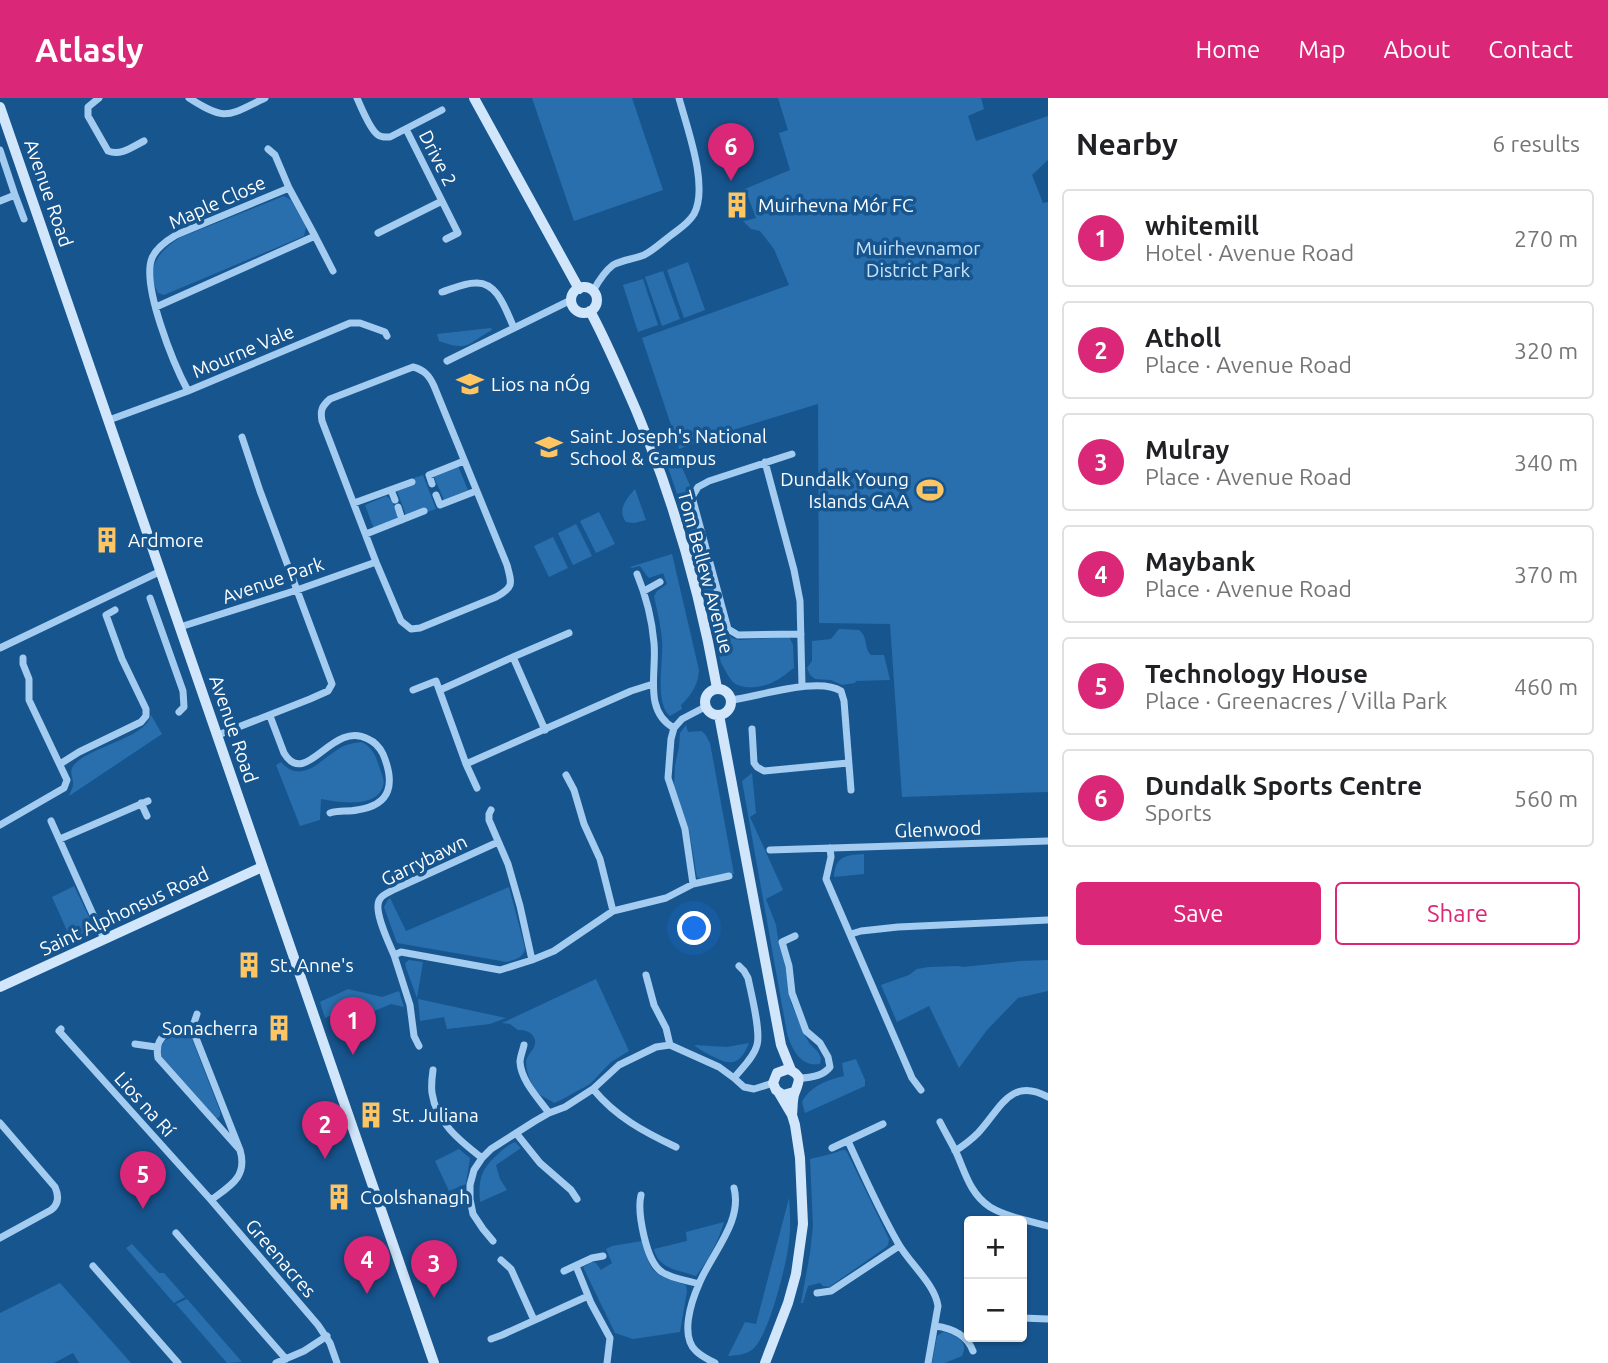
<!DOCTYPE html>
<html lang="en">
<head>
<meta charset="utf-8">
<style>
	:root { --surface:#fff; --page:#f6f6f6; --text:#202124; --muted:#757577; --line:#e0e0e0; --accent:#db2777 }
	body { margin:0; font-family:Ubuntu,sans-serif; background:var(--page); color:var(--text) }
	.controls { position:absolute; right:21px; bottom:21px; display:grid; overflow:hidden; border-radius:7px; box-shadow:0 2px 5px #0004 }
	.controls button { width:63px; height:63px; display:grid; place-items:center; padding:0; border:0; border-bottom:2px solid var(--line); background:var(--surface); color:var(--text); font:35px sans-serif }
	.you { position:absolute; left:695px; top:831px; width:24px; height:24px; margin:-18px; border:5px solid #fff; border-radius:50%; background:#1a73e8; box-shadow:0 0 0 10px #1a73e833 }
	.badge { display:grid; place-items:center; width:46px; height:46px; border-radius:50%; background:var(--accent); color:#fff; font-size:23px; font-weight:700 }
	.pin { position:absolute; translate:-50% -58px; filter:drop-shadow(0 2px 4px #0008) }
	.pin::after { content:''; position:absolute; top:37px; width:24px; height:21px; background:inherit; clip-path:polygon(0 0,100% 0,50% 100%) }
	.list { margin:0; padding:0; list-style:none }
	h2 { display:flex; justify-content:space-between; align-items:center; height:91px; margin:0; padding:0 28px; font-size:30px }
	h2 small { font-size:23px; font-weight:400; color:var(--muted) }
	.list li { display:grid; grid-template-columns:46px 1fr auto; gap:21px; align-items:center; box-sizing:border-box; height:98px; margin:0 14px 14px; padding:0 14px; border:2px solid var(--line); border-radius:7px }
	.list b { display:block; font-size:26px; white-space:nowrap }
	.list p { margin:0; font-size:23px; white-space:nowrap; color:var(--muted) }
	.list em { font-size:23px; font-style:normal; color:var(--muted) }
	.actions { display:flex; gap:14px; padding:21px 28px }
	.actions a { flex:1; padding:16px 0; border:2px solid var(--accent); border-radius:7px; text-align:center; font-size:24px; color:var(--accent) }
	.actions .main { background:var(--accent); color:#fff }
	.map { position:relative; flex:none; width:1048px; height:1265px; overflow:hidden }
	header { display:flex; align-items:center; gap:42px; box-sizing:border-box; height:98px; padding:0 35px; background:var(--accent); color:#fff }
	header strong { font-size:33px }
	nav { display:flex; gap:38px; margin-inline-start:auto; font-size:24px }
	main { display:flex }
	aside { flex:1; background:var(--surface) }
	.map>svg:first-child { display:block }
	.green { fill:#296fae }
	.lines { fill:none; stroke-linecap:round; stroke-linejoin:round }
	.street { stroke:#a3ccf0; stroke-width:7 }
	.secondary { stroke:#d1e6fb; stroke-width:10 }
	.labels { text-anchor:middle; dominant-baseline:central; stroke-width:7; stroke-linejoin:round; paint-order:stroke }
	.street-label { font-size:19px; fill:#fff; stroke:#17558f }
	.poi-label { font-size:19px; fill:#fff; stroke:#17558f; text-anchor:start }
	.park-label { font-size:19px; fill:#cae4fb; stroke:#17558f }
</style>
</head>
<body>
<header>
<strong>Atlasly</strong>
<nav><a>Home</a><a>Map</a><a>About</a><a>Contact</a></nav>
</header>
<main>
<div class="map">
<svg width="1048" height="1265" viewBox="0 0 1048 1265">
	<rect width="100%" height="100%" fill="#17558f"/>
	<path class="green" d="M532,0H632L663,92L574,123Z
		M778,0H981L984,11L968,18L976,43L1048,18V62L1032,77L1043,105L1048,104V694L902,699L890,526L819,525L818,306L736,331L679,351L642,240L789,187L774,151L760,133L751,131L743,123L756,120L745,91L790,72L779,35L788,32Z
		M284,98L291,102L306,129L304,138L164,197L158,195C145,171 158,154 179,140Z
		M688,164L705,212L684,220L667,172Z
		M663,173L680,221L662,228L645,179Z
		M643,181L658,227L638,234L623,187Z
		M491,230L492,232C466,246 470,254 439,243L437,236Z
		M676,356L691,390L689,395L690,405L726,535L732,540L739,542L788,539L790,540L793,547L794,570C788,574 782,580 775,583C765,589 743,593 733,584C728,579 725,571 721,565L693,444L665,360Z
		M458,368L468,392L444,402L434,379Z
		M423,377L436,411L427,414L425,409L406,417L397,393L416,386L414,380Z
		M635,391L646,422L634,425L626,424C617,412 626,401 635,391Z
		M386,398C393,401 398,414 397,421L374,431L365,407Z
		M599,414L615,446L596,455L580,423Z
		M576,426L592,458L573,467L558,435Z
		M553,439L568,470L549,479L534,448Z
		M672,456L699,572C698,587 692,596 681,607L682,611L670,618C654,605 664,561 662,542C661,527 657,513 654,498L657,493L667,486L663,475L649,480L647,478L640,468L632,470L630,469Z
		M839,531L859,532C869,540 863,549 871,557H884L890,582L856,583L855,585L842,587L831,582L815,581L810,577L807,570L812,563V543L831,541Z
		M151,617L162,636L69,698C70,695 72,691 73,688C74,680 68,674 74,667C90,648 145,641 151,617Z
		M686,627L688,634L701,633L705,636L710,645L734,776H721L702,781L697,779L689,732L674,688L675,667L679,649L680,635Z
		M362,644C374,651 376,659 380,671C382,677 385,683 383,688C377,711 337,704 321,701L320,722L300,728L276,667L281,664C302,688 322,660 340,650C347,646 354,645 362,644Z
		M752,675L756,715L750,719L783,792L766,801L776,827L779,847L785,867L791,905L805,938L810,946L818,954L821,960L820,966C801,969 792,952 787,935L742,683Z
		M864,756V776L834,779C835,758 846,757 864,756Z
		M74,788L93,827L91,828C91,840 83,842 73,846L52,799Z
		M509,789L525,850C524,860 515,861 507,864L397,845L384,809L387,803L390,800L406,833Z
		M409,862L423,864L417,900L406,870L405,865Z
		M1048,862V893L1018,900L987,932L959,970L929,908L897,924L881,887L909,877L917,871L929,869L958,868L963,869L1020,863Z
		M596,881L629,953L611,964L590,986L561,1002L554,1005C550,1002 543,999 539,996C532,989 526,974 526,964C527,957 532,954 534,949C539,937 527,931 518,932L510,926L502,925Z
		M348,891L382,899L399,893L404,909L391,906L360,919L355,907L325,920L320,904Z
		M418,901L506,920L490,926L447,931L444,919L420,923Z
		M180,935L190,939L192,941L220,1013V1018L218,1020H215L160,958V953L164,943Z
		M749,945C741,965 733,969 714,959C707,956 700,952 694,947L727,949Z
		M856,961L865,982V988L805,1015L802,1004C810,988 828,982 844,978L842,965Z
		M515,1044L521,1050L496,1067L500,1081L507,1092L480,1104C478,1083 481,1071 496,1058C502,1052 508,1047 515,1044Z
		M459,1051L470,1060L466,1086L449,1093L435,1063Z
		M842,1052H845L847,1054L889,1141L888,1147L885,1150L829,1189L823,1188L820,1185L808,1188L803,1205H801L810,1155L813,1128L810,1061L831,1056Z
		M789,1100C790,1115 791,1129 789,1143C787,1165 769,1237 753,1251C746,1257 737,1257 728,1258L745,1224L756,1226Z
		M724,1124C718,1144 709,1161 696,1178C679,1172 658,1171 654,1151L687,1143L686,1134Z
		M642,1143C652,1178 652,1175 686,1187L687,1193L680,1234L633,1241L615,1235L583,1169L592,1164L596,1165L601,1172L612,1165L606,1151L612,1148Z
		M132,1146L159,1175H164L185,1199L174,1205L126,1150Z
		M60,1185L131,1265H79L73,1255L54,1265H0V1215Z
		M187,1201L242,1264L227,1265L176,1206Z
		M943,1234C949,1235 963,1240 964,1248C965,1251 963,1255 962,1258L945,1265H932L937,1238Z"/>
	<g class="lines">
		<path class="street" d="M99,0L88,9V18L108,53C121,58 132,49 144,43
			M189,0C227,24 227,18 265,0
			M357,0C361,9 370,32 378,37C382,40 386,39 390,39L442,12
			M406,31L458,135L446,141
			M268,51L275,57L289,90
			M0,52L15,97L0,103
			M15,97L24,121
			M378,135L442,103
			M315,138L333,173
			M593,193C598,184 605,173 613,167C622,162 634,161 644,157C654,152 662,144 670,138C679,131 688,126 694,116C709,88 687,30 679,0
			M442,194C452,191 464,185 475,185C498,183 506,213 514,230
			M156,209L315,138L289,90L176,137C166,143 156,150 152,160C141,187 174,267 188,293
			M447,263L571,202
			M413,269C424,272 429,277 434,288L507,467C512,486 514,489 496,499L420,530L411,531L401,523L376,464L322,323C320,312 322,308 330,301Z
			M109,322L188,293L350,225H360L385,234L387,238
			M792,356L709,383L698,389L692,399L728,531L738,537L801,536
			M765,364L794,472L800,503L802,588
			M432,386L429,377L464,363
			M391,392L395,402
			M436,397L440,407L476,393
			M354,405L412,384
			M398,409L402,422
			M366,436L424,413
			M637,476C646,498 652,521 654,545C657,574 643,613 674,630
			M644,493L660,484
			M150,500L183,593L184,609L179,614
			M180,529L297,492L376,464
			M0,550L161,473
			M513,559L569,535
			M413,592L436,583L466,666L477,690
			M440,592L513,559L545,632
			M731,602C758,599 818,578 841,593L844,603L851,692
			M270,618L284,655C306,692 332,621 368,641C375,644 380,650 383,656C395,685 392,707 357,712C348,714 339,712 330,715
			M752,631L754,665L757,669L764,673L848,665
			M218,637L310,601L328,593L332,586L260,393L242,339
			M60,666L79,654L141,624L146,618V611L122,561L106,517L115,512
			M466,666L631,593L653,586
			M566,677L574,692L584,726L600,761L613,813
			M141,705L147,718
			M491,712L489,716V722L508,766L520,808L532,862
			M51,723L104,841
			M0,727L64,690L67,682L29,602V581L23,566V560
			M60,741L148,703
			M830,750L831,759L826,781L912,980L921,992
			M770,752L1048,743
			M693,786L729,778
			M851,836L861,833L898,829L1048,822
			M795,838L782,844L789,868L792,895L806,933L820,945L828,959L830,969C823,978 811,980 799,980
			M394,857C389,845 372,811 380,801C383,796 390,794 395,791L498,744
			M646,877L654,907L666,930L670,947
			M61,931L59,933L211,1102L318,1227L330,1245L337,1265
			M191,934L197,916
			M135,946L156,949
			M524,947C523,952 520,959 520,964C521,983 539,1001 549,1015
			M419,948L414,938L410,907L394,857L401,854L500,872L532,862L554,853L613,813L666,800L693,786L685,731L668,680L671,641L674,630L682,621L705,609
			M433,972C432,979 431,987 432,995C436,1024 460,1043 482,1060
			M734,980C742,970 754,959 757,947C761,933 751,895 748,880L744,873L739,868
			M593,991C616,1019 644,1034 676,1049
			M940,1024C945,1034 951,1044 956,1054C965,1074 970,1096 990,1109C1007,1119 1029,1123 1048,1128
			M0,1025L55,1089C59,1098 59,1106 51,1112L0,1140
			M516,1035L540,1065L571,1092L577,1101
			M848,1043C864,1078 879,1112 898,1145C909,1165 935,1186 938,1208L928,1265
			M832,1050L883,1026
			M955,1053C963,1048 971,1042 978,1035C1000,1012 1010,978 1048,999
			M641,1097C637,1114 646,1164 662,1174C672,1181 687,1182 699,1186
			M211,1102C230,1088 248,1079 240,1052L196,940L190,932C169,929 154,939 158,960L240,1052
			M176,1135L286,1261
			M493,1143L483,1131L473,1116L470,1101V1087L474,1072L482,1060L491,1051L535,1023L549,1015L565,1009L593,991L619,967L656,949L670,947L719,969L734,980L744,989L754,991L773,985
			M501,1162L511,1171L534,1222
			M93,1168L178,1265
			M576,1168L591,1205L610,1240L607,1265
			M564,1173L592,1160L603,1158
			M817,1195L831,1193L899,1148
			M1022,1220L1048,1221
			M935,1228C951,1230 967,1237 973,1253
			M491,1241L502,1237L588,1198
			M276,1265L304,1253L327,1238
			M715,1265C709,1262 701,1258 696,1253C680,1238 691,1204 699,1186C711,1156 743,1124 734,1090"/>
		<path class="secondary" d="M474,0L579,191
			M0,9L434,1265
			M571 202a13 13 0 1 1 26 0a13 13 0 1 1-26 0Z
			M590,213C602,235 612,258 622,280C667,379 698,483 717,590
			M705 604a13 13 0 1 1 26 0a13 13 0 1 1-26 0Z
			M719,617L781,947L791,972
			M0,889L262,769
			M792,1017C793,1010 792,1000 795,994C800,982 802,977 788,971L777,975L773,985L776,992L783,997L794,994
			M765,1265L788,1205L796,1176L803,1126L800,1060L795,1027L792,1017L779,995"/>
	</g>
	<defs>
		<g id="building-bare" transform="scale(2.1)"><path d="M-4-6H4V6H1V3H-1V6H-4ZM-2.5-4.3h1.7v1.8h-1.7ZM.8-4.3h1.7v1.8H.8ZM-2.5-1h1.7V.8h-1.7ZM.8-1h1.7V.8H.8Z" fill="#ffc562" stroke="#17558f" stroke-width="2.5" paint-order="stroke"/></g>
		<g id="school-bare" transform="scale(2.1)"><path d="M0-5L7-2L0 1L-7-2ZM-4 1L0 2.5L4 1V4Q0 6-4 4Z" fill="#ffc562" stroke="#17558f" stroke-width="2.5" paint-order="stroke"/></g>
		<g id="stadium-bare" transform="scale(2.1)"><path d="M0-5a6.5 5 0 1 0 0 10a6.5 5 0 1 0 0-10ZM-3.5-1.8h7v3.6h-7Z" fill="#ffc562" stroke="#17558f" stroke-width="2.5" paint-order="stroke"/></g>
	</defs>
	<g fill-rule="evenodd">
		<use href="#building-bare" x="737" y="107"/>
		<use href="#school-bare" x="470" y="286"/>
		<use href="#school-bare" x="549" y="349"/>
		<use href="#stadium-bare" x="930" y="392"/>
		<use href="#building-bare" x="107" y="442"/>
		<use href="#building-bare" x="249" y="867"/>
		<use href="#building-bare" x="279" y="930"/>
		<use href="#building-bare" x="371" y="1017"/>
		<use href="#building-bare" x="339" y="1099"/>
	</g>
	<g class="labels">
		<g class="street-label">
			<text transform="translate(438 60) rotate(63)">Drive 2</text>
			<text transform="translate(49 95) rotate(71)">Avenue Road</text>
			<text transform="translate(217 104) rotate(-24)">Maple Close</text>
			<text transform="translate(243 253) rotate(-23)">Mourne Vale</text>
			<text transform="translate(706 474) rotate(75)">Tom Bellew Avenue</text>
			<text transform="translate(273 482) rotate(-19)">Avenue Park</text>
			<text transform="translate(234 631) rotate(71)">Avenue Road</text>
			<text transform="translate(938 731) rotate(-2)">Glenwood</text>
			<text transform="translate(424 762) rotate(-26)">Garrybawn</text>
			<text transform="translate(124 813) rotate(-25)">Saint Alphonsus Road</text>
			<text transform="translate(145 1006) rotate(48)">Lios na Rí</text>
			<text transform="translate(281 1160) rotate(49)">Greenacres</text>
		</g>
		<g class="poi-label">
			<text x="758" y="107">Muirhevna Mór FC</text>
			<text x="491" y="286">Lios na nÓg</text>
			<text x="570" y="338">Saint Joseph's National<tspan x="570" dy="22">School &amp; Campus</tspan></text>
			<text x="909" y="381" text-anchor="end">Dundalk Young<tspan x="909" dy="22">Islands GAA</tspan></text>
			<text x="128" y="442">Ardmore</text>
			<text x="270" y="867">St. Anne's</text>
			<text x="258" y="930" text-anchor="end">Sonacherra</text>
			<text x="392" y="1017">St. Juliana</text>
			<text x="360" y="1099">Coolshanagh</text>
		</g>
		<g class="park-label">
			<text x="918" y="150">Muirhevnamor<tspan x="918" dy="22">District Park</tspan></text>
		</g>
	</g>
</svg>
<div class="controls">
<button>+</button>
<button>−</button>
</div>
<div class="you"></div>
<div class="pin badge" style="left:353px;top:957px">1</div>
<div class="pin badge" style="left:325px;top:1061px">2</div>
<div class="pin badge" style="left:434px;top:1200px">3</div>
<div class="pin badge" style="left:367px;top:1196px">4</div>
<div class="pin badge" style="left:143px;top:1111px">5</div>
<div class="pin badge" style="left:731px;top:83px">6</div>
</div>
<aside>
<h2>Nearby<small>6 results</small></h2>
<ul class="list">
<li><span class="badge">1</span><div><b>whitemill</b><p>Hotel · Avenue Road</p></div><em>270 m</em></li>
<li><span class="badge">2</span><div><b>Atholl</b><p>Place · Avenue Road</p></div><em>320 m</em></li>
<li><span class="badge">3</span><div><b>Mulray</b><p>Place · Avenue Road</p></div><em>340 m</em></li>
<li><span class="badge">4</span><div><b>Maybank</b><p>Place · Avenue Road</p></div><em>370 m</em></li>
<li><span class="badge">5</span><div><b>Technology House</b><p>Place · Greenacres / Villa Park</p></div><em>460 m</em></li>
<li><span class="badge">6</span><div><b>Dundalk Sports Centre</b><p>Sports</p></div><em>560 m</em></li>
</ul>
<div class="actions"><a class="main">Save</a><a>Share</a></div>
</aside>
</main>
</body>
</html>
